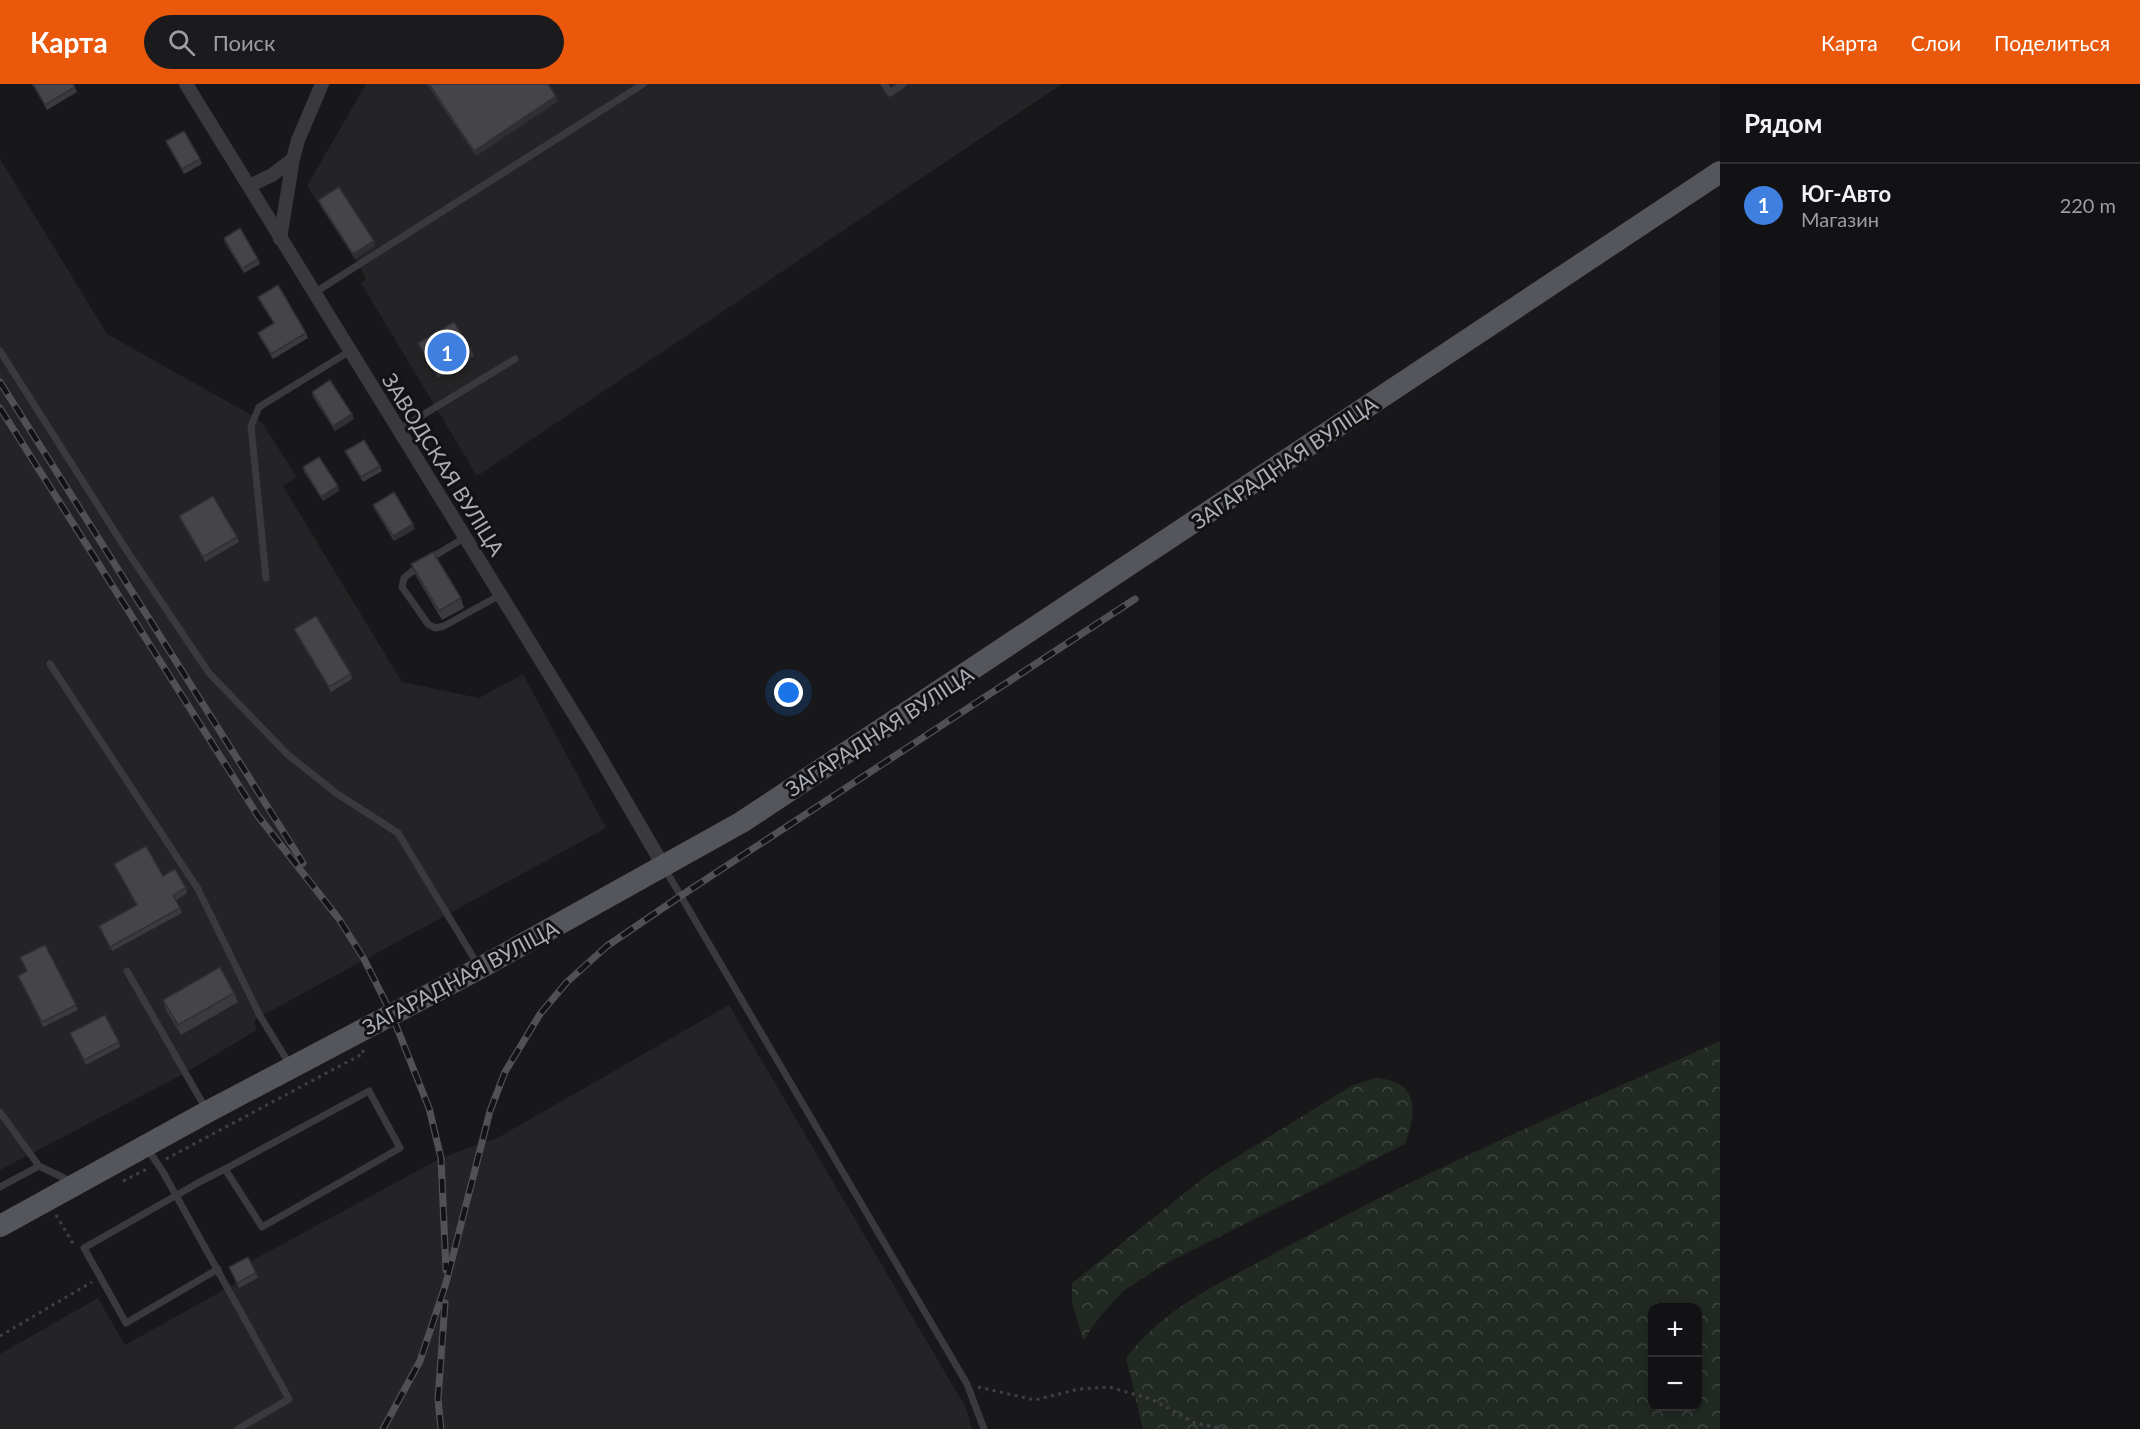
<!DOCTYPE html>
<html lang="ru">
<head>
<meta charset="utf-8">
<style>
	:root { --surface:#121113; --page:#1b1a1c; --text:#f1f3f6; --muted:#9c9da0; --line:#313133; --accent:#ea580c }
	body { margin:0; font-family:Lato,sans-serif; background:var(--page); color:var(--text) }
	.controls { position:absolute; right:18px; bottom:18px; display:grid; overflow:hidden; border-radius:12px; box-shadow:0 3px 15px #0003 }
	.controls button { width:54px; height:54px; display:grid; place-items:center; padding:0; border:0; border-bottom:2px solid var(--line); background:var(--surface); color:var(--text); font:30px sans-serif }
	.you { position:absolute; left:789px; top:609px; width:21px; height:21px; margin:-15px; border:4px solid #fff; border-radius:50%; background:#1a73e8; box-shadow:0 0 0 9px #1a73e833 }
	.badge { display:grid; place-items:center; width:39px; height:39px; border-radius:50%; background:var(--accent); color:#fff; font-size:20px; font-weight:700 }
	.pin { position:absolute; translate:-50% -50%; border:3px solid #fff; box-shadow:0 2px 6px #0006 }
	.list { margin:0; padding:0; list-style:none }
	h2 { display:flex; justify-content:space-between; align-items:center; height:78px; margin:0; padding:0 24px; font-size:26px }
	h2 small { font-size:20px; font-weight:400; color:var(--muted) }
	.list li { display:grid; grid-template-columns:39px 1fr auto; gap:18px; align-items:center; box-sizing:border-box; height:84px; padding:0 24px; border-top:2px solid var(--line) }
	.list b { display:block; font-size:22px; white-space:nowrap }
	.list p { margin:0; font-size:20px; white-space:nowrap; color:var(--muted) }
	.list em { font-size:20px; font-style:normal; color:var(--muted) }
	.icon { flex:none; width:33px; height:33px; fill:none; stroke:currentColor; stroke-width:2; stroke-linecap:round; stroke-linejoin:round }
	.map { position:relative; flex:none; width:1720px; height:1345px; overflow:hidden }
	header { display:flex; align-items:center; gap:36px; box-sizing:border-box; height:84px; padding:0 30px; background:var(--accent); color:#fff }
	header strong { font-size:28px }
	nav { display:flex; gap:33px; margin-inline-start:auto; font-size:21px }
	.search { width:420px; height:54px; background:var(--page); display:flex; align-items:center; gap:15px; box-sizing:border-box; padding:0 21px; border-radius:33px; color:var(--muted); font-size:22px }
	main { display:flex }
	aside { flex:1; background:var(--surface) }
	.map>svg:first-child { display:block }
	.built { fill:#242426 }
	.forest { fill:url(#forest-crowns); fill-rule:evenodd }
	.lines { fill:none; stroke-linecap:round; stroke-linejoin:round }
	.path { stroke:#3f4044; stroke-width:3; stroke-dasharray:3 4.5; stroke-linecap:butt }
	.lane { stroke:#39393e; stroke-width:7 }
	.street { stroke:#39393e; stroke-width:14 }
	.primary { stroke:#55565c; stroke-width:22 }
	.rail-casing { stroke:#505156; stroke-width:7 }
	.rail { stroke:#131214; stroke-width:4.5; stroke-dasharray:14; stroke-linecap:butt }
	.wall { fill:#3b3b3f }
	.shaded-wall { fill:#303033 }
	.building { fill:#454549; stroke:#303033; stroke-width:1.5 }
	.labels { text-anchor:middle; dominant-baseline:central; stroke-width:6; stroke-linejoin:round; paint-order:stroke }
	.street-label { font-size:21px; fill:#abaeb7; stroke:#131214 }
</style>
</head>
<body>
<header>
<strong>Карта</strong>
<div class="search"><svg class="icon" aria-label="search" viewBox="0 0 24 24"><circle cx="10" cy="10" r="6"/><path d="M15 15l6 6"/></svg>Поиск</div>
<nav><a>Карта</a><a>Слои</a><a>Поделиться</a></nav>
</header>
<main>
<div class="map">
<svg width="1720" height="1345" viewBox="0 0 1720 1345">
	<defs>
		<pattern id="forest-crowns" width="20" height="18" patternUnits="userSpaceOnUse" patternTransform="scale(1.5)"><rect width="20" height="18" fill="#222923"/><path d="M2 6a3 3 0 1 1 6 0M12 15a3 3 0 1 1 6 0" fill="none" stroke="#3f4641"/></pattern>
	</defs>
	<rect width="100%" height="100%" fill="#181719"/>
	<path class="built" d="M366,0H1062L477,392L361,199L366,195L359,181L307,102Z
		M0,75L107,250L253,332L262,339L297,393L283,402L402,598L479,614L523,590L606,744L254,936L257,946L185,989L0,1086Z
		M729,921L966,1324L972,1345H0V1270L98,1214L125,1261L236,1199L231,1188L441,1074L499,1053Z"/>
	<path class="forest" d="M1720,957V1345H1143L1126,1274C1164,1223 1223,1198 1277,1168C1420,1089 1571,1024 1720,957ZM1652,1224H1698V1322H1652Z
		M1375,994C1418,996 1418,1026 1405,1060L1165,1180L1123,1207L1098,1235L1083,1257L1072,1217V1199L1206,1092L1351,1002Z"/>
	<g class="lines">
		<path class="path" d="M166,1075L364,969L362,966
			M123,1097L149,1084
			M56,1131L75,1163
			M0,1252L92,1198
			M978,1303L1035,1316L1079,1305L1109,1303L1151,1315L1195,1339L1225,1345"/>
		<path class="lane" d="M884,0L890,9L903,0
			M314,209L643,0
			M0,267L127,467L209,589L287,670L336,709L398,749L478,881
			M398,346L515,275
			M429,475L466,453
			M420,481L404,494L402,503L428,540L435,544L444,542L500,511
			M266,494L251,342L259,323L350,267
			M50,580L198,805L260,932L290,981
			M665,785L967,1300L984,1345
			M127,887L206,1025
			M0,1028L39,1082
			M147,1064L163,1088L289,1315L238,1345
			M0,1103L39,1082L70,1097
			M218,1185L126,1239L84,1164L205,1095L225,1085L369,1007L400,1064L262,1143L225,1085"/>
		<path class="street" d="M186,0L593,661L664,783
			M249,102L272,91L293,75
			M280,155L293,75L298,56L322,0"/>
		<path class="primary" d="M0,1142L207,1028L480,884L742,738L1720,88"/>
		<g class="rail-casing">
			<path id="rail" d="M0,298L303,779
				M0,324L258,732L339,835L364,875L391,929L429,1024L441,1074L446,1186
				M383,1345L420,1277L446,1199L490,1027L505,988L540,930L567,898L607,862L682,811L1135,515
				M441,1345L438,1315L445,1219"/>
		</g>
		<use href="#rail" class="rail"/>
	</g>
	<path class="wall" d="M32,0H73L77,8L47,26Z
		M427,0H548L558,17L476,72Z
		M166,57L200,75L202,80L184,90L168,62Z
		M318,116L375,162L355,175L320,121Z
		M224,154L258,175L260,180L244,189L225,159Z
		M258,213L306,249L308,254L273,275L260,254L258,249L274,240L260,218Z
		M418,259L472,267L474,272L438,294L420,264Z
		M312,308L352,330L354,335L335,347L313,313Z
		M345,367L380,382L382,387L363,398L347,372Z
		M303,383L339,407L323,417L304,388Z
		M373,421L415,445L394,457L375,426Z
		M179,432L237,453L239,458L205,478L181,437Z
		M411,480L461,514L464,524L442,536L415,490Z
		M294,545L351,590L352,595L331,608L296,550Z
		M114,780L163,792L186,804L187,809L176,816L182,829L112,867L99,842L136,821Z
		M20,873L76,921L78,926L43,943L18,892L27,887Z
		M234,909L238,918L181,951L166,926L163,916Z
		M70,949L119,958L120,963L86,981Z
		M229,1183L256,1189L258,1194L239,1204Z"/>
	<path class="shaded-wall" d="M556,12L558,17L476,72L474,67Z
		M374,157L375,162L355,175L353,170Z
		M352,330L354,335L335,347L333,342Z
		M338,402L339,407L323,417L321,413Z
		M413,440L415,445L394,457L393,452Z"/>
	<path class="building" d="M33,0H73L75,3L45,21Z
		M429,0H548L556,12L474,67Z
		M184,47L200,75L182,85L166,57Z
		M339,103L374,157L353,170L318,116Z
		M240,144L258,175L242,185L224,154Z
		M278,201L306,249L271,270L258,249L274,239L258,213Z
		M454,238L472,267L436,289L418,259Z
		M330,296L352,330L333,342L312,308Z
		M364,356L380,382L361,393L345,367Z
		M319,373L338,402L321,413L303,383Z
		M394,408L413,440L393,452L373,421Z
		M213,412L237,453L203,473L179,432Z
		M433,468L461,514L439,527L411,480Z
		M316,532L351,590L329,603L294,545Z
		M146,762L163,792L175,785L186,804L173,811L180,824L110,863L99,842L137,821L114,780Z
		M45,861L76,921L42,938L18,892L27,887L20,873Z
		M220,883L234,909L178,941L163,916Z
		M105,931L119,958L84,976L70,949Z
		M248,1173L256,1189L237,1199L229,1183Z"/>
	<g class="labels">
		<g class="street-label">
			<text transform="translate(1284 378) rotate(-34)">ЗАГАРАДНАЯ ВУЛІЦА</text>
			<text transform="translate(444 380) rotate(58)">ЗАВОДСКАЯ ВУЛІЦА</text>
			<text transform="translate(879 647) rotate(-33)">ЗАГАРАДНАЯ ВУЛІЦА</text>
			<text transform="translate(460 893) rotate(-28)">ЗАГАРАДНАЯ ВУЛІЦА</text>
		</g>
	</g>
</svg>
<div class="controls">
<button>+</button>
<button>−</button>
</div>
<div class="you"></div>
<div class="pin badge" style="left:447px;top:268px;background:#3f7fe0">1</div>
</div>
<aside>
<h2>Рядом<small></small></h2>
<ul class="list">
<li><span class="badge" style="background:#3f7fe0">1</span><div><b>Юг-Авто</b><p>Магазин</p></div><em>220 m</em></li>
</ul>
</aside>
</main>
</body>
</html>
